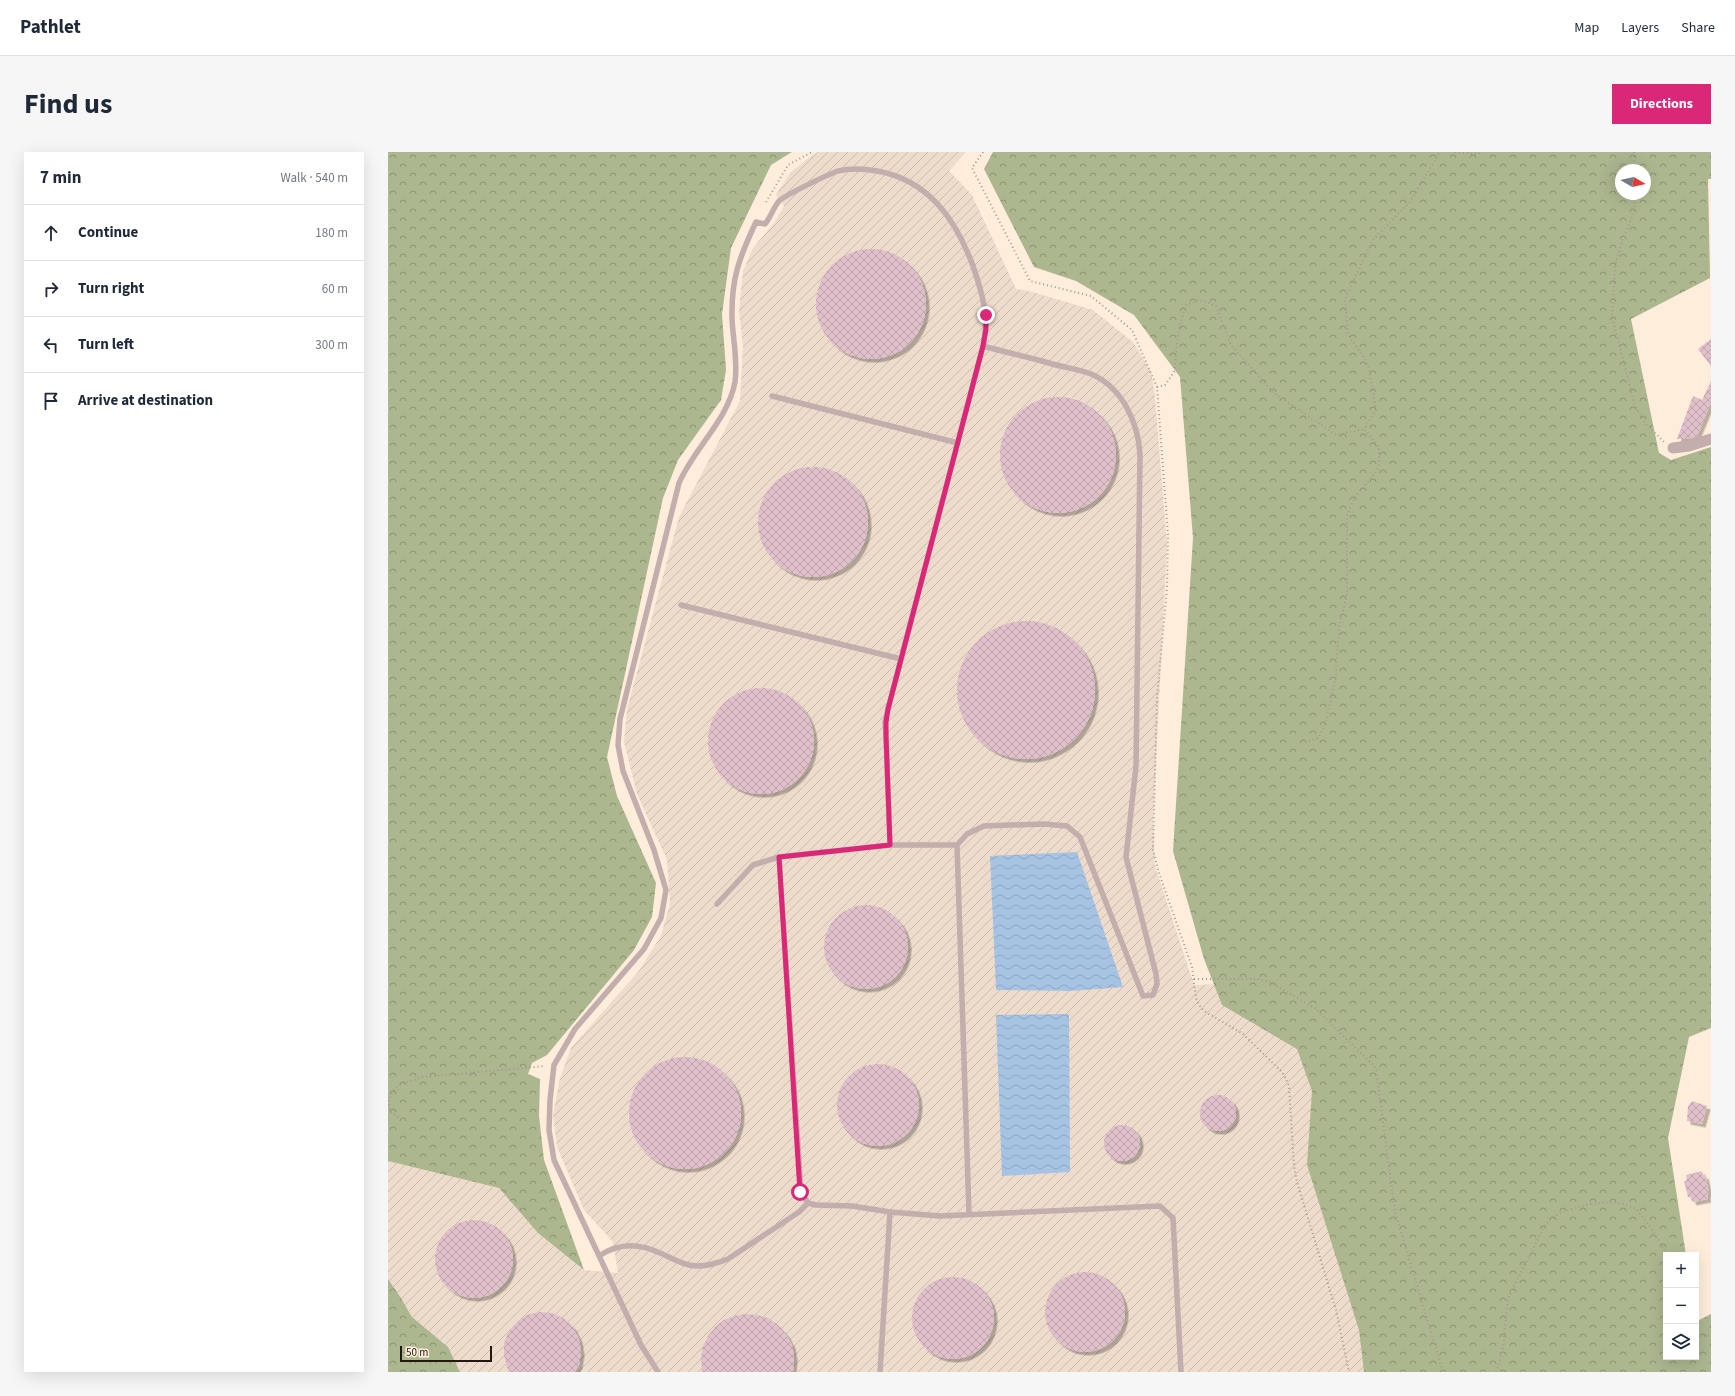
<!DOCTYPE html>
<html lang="en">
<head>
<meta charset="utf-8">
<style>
	:root { --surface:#fff; --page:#f6f6f7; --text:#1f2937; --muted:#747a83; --line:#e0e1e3; --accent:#db2777 }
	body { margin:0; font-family:"Source Sans 3",sans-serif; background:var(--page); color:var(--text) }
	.controls { position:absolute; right:12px; bottom:12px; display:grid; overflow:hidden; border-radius:0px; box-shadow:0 4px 16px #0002 }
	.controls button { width:36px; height:36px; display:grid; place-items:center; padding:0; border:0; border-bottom:1px solid var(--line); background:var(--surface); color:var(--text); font:20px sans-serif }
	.compass { position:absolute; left:1227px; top:12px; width:36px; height:36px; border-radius:50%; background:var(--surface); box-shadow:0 4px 16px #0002; rotate:99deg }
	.scale { position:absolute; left:12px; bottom:10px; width:92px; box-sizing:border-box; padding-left:4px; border:2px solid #211911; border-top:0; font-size:11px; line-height:14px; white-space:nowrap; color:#211911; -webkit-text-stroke:3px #ffeddb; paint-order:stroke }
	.stop { position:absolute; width:12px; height:12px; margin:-9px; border:3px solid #db2777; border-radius:50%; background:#fff }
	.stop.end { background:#db2777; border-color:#fff; box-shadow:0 1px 4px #0008 }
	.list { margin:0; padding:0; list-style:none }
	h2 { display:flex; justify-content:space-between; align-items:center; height:52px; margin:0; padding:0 16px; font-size:17px }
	h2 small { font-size:13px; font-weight:400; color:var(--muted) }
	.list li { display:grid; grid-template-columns:26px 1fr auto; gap:12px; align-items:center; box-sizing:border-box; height:56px; padding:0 16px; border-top:1px solid var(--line) }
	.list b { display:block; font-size:15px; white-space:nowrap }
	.list em { font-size:13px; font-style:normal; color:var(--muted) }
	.icon { flex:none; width:22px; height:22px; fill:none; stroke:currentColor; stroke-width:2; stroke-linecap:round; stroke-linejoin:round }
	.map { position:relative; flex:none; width:1323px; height:1220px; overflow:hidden; border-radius:0px }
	header { display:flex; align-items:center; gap:24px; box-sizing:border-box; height:56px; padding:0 20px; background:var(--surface); border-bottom:1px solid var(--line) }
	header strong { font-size:19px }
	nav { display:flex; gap:22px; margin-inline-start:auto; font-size:14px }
	.intro { display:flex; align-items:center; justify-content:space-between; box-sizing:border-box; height:96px; padding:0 24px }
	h1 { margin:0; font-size:28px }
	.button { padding:10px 18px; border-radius:0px; background:var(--accent); color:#fff; font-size:14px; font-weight:700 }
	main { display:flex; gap:24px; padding:0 24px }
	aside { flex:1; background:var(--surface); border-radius:0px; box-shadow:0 4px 16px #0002 }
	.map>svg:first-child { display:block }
	.industrial { fill:url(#industrial-furrows) }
	.forest { fill:url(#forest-crowns); fill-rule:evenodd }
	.water { fill:url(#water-waves) }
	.building { fill:url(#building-cross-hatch); filter:url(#shadow) }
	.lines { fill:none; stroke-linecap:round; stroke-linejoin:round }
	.path { stroke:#a6988a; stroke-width:2; stroke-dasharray:1 3; stroke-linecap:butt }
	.lane { stroke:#c3adad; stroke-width:5.5 }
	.street { stroke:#c3adad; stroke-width:11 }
	.route { stroke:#db2777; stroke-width:5 }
</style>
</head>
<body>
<header>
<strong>Pathlet</strong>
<nav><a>Map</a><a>Layers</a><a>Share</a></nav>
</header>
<div class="intro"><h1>Find us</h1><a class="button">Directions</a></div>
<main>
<aside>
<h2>7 min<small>Walk · 540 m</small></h2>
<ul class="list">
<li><svg class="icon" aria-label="ahead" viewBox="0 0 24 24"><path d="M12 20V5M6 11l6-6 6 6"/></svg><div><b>Continue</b></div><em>180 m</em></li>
<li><svg class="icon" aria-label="right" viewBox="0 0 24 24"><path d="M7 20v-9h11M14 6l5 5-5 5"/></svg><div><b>Turn right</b></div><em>60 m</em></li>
<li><svg class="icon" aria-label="left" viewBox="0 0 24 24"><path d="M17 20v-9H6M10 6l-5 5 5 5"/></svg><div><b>Turn left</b></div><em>300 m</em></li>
<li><svg class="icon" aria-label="arrive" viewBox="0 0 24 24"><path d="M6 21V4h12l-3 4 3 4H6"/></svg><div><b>Arrive at destination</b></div></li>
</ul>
</aside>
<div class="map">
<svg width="1323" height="1220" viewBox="0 0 1323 1220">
	<defs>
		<pattern id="industrial-furrows" width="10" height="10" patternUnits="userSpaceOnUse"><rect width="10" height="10" fill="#eddbcb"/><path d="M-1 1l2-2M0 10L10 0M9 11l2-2" fill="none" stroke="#cbbbad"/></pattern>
		<pattern id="forest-crowns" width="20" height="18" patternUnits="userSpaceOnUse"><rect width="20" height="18" fill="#acb68f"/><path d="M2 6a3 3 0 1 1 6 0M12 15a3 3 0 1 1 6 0" fill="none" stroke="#8c9373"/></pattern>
		<pattern id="water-waves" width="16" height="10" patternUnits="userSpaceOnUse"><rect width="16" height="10" fill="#a7c3e4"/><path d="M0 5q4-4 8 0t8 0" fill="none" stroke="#8fa7c3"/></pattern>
		<pattern id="building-cross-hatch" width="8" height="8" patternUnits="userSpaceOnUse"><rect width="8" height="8" fill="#e0c0cb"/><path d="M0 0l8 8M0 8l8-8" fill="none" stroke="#c0a4ad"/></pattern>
		<filter id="shadow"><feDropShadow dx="3.5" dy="3.5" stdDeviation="0" flood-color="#0004"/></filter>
	</defs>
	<rect width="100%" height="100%" fill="#ffeddb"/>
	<path class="industrial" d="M430,0H578L561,19L584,43L628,137L641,139L705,158L745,190L763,220L767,245L779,393L765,667L767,714L806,833L873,830L924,859L1050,1220H72L60,1195L24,1165L13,1146L0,1127V1009L111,1036L150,1081L196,1118L230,1121L225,1090L196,1058L169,995L165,963L172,926L183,896L250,820L273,784L282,751L279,708L249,642L236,590L239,557L291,365L352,249L355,194L351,159L355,119L365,96L386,71L396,54L388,43L402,21L423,4Z"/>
	<path class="forest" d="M0,0H404L383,13L343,96L334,162L338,218L333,248L290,308L275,346L219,605L229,644L268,731L264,765L246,798L159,903L144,911L140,922L152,927L151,964L156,1008L196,1118L150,1081L111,1036L0,1009Z
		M605,0H1323V27H1320L1322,126L1243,167L1271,301L1283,308L1323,295V876L1301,885L1280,986L1298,1103H1278V1205H1308V1164L1309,1169L1323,1162V1220H976L971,1178L919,1013L924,939L909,897L834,853L816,807L785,699L805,386L792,225L746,163L688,129L646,115L596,17ZM1233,18H1257V42H1233Z
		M0,1127L13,1146L24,1165L60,1195L72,1220H0Z"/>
	<path class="water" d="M689,700L735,835L682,839L608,838L602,704Z
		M681,862L682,1020L614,1024L608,863Z"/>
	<path class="building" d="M428 152a55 55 0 1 1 110 0a55 55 0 1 1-110 0Z
		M1323,187V214L1310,197Z
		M1323,229V250L1309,284L1301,287H1289L1305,244L1314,248Z
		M612 303a58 58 0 1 1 116 0a58 58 0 1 1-116 0Z
		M370 370a55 55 0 1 1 110 0a55 55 0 1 1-110 0Z
		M569 538a69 69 0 1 1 138 0a69 69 0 1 1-138 0Z
		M320 589a53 53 0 1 1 106 0a53 53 0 1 1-106 0Z
		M436 795a42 42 0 1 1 84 0a42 42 0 1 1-84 0Z
		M241 961a56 56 0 1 1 112 0a56 56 0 1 1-112 0Z
		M449 953a41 41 0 1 1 82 0a41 41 0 1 1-82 0Z
		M812 961a18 18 0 1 1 36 0a18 18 0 1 1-36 0Z
		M1304,949L1319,954L1314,972L1299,969L1300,954Z
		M716 991a18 18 0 1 1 36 0a18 18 0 1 1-36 0Z
		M1314,1019L1315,1024L1317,1023L1321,1041L1319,1042L1320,1047L1305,1050L1303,1045H1300L1296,1029L1299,1028L1298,1023Z
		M47 1107a39 39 0 1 1 78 0a39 39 0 1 1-78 0Z
		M657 1160a40 40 0 1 1 80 0a40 40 0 1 1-80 0Z
		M524 1166a41 41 0 1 1 82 0a41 41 0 1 1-82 0Z
		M151,1160L164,1161L175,1166L185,1175L191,1187L193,1200L191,1213L187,1220H122L119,1215L116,1203V1191L121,1179L129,1170L139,1163Z
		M357,1162L369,1163L380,1166L390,1173L398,1182L404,1193L406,1205L405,1220H314L313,1205L315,1194L320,1184L327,1175L336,1168L346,1164Z"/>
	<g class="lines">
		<path class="path" d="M595,0L584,16L642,129L703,144L744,178L769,235L780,383L779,436L769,545L765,698L771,721L804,815L808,846L811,853L816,859L855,882L894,920L898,927L901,934L906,1014L909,1030L948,1158L961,1220
			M1067,0L1090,2L1093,0
			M1246,0V18
			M1246,42L1247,59L1235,86L1227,114L1224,165L1247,254L1258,272L1276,290
			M378,50L400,13L424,0
			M769,235L777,233L786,220L791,175L798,153L812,148L828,154L843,193L886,241L948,283L976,277L988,258L980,212L960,182L957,147L984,89L1021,51L1052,0
			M921,589L930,586L937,573L948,524L951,475L959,443V364L966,346L985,324L991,315V295L976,277
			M806,827H871L884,831L928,857L985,913L988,917L1007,1060L1055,1220
			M14,967L3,960L1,954V947L6,938L11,933L35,925L157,914
			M1308,1182L1314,1184L1323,1183
			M1108,1220C1119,1196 1115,1169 1121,1144L1156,1075C1158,1072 1161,1068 1164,1066C1183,1053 1229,1044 1247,1057C1255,1062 1275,1094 1279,1103"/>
		<path class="lane" d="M384,244L570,291
			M293,453L513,507
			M569,693L581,1062
			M391,705L413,1040L420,1051L428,1053L464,1054L502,1060L552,1064L772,1054L785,1066L793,1220
			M329,752L365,713L391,705L502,693H569L579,682L596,674L656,672L679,674L692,685L755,844L765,843L769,832L768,822L738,705L748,614L752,302C750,270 734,235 703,222C690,217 674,215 661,211C639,205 617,200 595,194
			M211,1104C230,1091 251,1091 272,1101C282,1105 291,1111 301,1113C314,1116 327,1112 340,1107L411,1060L420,1051
			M270,1220L253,1193L166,1008L161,978L162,948L166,913L187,877L256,797L273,766L278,738L266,698L235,619L230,593L232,567L291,331C306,296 340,268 347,230C350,209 345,188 344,167C343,127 351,106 368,70L377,72C383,65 385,56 391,49C397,43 441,22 450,19C463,16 477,17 489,19C541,28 568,68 585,114C595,143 601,164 595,194L500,557L497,570L498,584L502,693
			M492,1220L502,1060"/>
		<path class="street" d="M1285,296L1301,294L1323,287"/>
	</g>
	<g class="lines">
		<path class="route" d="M412,1040L391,705L502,693L498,584V570L500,557L595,194L598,177V163"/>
	</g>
</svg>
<div class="controls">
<button>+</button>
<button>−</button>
<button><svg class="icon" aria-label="layers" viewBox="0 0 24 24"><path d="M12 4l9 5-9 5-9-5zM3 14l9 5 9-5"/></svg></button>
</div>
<svg class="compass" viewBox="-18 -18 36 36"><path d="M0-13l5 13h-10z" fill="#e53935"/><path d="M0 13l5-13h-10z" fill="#747a83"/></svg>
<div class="scale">50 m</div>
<div class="stop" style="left:412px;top:1040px"></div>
<div class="stop end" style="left:598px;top:163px"></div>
</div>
</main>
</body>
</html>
